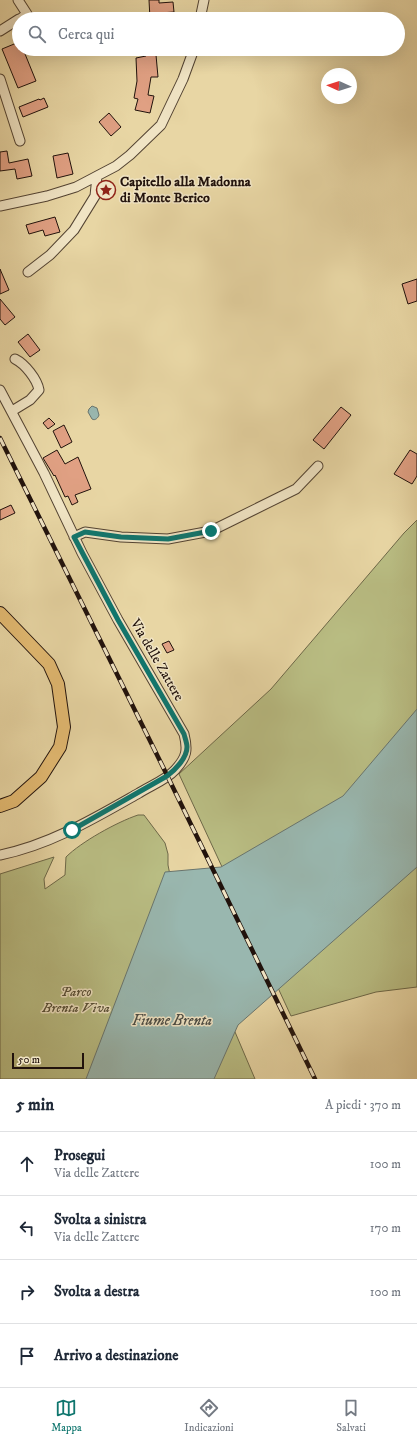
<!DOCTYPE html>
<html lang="it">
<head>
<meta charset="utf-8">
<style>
	:root { --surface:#fff; --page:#f6f6f7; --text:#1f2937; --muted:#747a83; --line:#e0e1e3; --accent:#0f766e }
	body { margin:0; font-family:"IM FELL DW Pica",serif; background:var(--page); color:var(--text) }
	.compass { position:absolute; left:321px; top:68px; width:36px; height:36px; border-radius:50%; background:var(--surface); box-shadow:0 4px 16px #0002; rotate:273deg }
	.scale { position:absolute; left:12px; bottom:10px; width:72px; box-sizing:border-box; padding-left:4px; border:2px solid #21120c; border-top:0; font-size:11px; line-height:14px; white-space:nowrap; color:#21120c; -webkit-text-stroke:3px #f0e4c4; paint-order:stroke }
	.stop { position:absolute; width:12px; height:12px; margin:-9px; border:3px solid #0f766e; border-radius:50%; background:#fff }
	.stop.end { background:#0f766e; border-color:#fff; box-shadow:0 1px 4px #0008 }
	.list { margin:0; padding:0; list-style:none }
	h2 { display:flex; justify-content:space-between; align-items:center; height:52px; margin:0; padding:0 16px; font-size:17px }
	h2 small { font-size:13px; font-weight:400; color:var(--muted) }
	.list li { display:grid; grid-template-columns:26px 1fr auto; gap:12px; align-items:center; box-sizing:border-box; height:64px; padding:0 16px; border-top:1px solid var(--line) }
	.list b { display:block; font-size:15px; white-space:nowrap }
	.list p { margin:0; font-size:13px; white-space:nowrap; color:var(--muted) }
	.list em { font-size:13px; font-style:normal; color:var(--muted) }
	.icon { flex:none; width:22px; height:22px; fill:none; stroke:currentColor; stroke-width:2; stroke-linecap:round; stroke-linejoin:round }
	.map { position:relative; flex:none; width:417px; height:1079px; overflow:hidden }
	.search { position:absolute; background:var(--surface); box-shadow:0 4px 16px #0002; left:12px; right:12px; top:12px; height:44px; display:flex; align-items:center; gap:10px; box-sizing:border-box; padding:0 14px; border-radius:22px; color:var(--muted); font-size:15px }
	.sheet { height:308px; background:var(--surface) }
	nav { display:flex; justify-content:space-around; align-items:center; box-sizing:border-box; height:56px; border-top:1px solid var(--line); background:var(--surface); font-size:11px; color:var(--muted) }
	nav a { display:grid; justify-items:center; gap:2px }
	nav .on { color:var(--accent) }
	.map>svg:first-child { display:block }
	.green { fill:#b9bd83; stroke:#6d6848 }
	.water { fill:#99b7af; stroke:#69756e }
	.building { fill:#e0a083; stroke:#21120c }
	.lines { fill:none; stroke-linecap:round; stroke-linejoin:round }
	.minor-casing { stroke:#534332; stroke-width:11 }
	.major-casing { stroke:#21120c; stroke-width:14 }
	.minor { stroke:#f0e4c4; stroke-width:9 }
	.major { stroke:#e4bb72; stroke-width:12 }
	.rail-casing { stroke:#21120c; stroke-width:4.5 }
	.rail { stroke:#f0e4c4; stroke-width:3; stroke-dasharray:9; stroke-linecap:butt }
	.route { stroke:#0f766e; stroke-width:5 }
	.labels { text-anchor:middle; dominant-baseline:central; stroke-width:3; stroke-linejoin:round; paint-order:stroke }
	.poi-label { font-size:14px; font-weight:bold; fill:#21120c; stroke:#f0e4c4; text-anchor:start }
	.street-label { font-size:14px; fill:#21120c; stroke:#f0e4c4 }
	.park-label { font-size:14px; font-style:italic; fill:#564e36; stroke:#f0e4c4 }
	.water-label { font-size:15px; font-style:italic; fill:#4b4c45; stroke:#f0e4c4 }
</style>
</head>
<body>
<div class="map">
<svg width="417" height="1079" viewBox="0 0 417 1079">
	<rect width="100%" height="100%" fill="#e8d6a4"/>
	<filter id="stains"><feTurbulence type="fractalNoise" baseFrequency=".005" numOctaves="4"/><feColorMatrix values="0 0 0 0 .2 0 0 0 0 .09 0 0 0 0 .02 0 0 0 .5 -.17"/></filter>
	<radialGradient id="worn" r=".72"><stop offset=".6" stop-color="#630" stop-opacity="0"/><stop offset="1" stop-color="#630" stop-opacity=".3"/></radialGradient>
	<path class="green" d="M417,520V987L376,992L291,1016L179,774L271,689L404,533Z
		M138,815H144L165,843L168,854V865L170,875L176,893L255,1079H0V874L54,857L44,879L45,889L65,875L66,857C81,842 117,822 138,815Z"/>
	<path class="water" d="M92,406L97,408L99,415C98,418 95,421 92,419L88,412L89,409Z
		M417,709V867L238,1025L214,1079H86L165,872L221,867L343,796Z"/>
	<path class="building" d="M149,0H159V3L173,2L174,12L160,13V19H150Z
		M19,42V49H23L36,81L18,88L2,49Z
		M146,55H156L158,77H151L148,95L154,96L150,113L135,110L138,99L134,98L137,81L136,58L146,56Z
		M44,98L48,107L23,117L19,107L39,99L40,100Z
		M109,113L121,127L111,136L99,122Z
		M7,151L9,163L28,159L32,176L17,179L15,169L0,171V152Z
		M68,153L73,174L57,178L53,156Z
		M55,217L60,232L45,236L43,230L29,234L26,225Z
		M0,269L9,290L0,294Z
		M417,279V301L408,304L402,284Z
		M0,299L15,317L5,325L0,319Z
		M28,334L40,350L30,357L18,342Z
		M341,407L351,415L324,449L313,440Z
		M49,418L55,424L48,429L43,423Z
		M64,425L72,442L61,448L53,431Z
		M57,450L65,464L78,457L91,489L75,495L78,502L72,505L68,496L65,497L55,475L54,476L43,458Z
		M410,450L417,454V476L412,484L394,474Z
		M11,505L15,513L0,520V510Z
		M169,641L174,650L167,653L162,644Z"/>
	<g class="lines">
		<g class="minor-casing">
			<path id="minor" d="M18,0L27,14L20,19
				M200,19L204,0
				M0,31L19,19
				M0,79L20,141
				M0,206L47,196L76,187L116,166L130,155L161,125L183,79L194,49
				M28,272L50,255L74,230L95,196L97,176
				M0,390L44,473L82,553L118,620L184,734C188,750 187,757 175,770C166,780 150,786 139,793C95,818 50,845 0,855
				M12,411L30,400L39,390C37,379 25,364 15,359
				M74,537L85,532L121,537L168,539L211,531L296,489L318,466"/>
		</g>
		<g class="major-casing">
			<path id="major" d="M0,613L49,664L58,684L64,727L60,747L41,777L14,801L0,806"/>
		</g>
		<use href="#minor" class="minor"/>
		<use href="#major" class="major"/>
		<g class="rail-casing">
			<path id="rail" d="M0,438L163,767L315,1079"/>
		</g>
		<use href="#rail" class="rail"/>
	</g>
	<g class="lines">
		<path class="route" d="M72,830L167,776C175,770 187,758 187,747C187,743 185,738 184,734L118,620L74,537L85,532L121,537L168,539L211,531"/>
	</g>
	<defs>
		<g id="sight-ring" transform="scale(1)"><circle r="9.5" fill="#f0e4c4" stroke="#8f2418" stroke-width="1.5"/><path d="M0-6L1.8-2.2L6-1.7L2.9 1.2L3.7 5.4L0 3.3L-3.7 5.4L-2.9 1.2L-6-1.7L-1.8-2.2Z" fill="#8f2418"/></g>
	</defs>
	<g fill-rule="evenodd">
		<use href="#sight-ring" x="106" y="190"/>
	</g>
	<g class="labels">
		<g class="poi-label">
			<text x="120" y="182">Capitello alla Madonna<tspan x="120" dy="16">di Monte Berico</tspan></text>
		</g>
		<g class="street-label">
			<text transform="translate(157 660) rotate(60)">Via delle Zattere</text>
		</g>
		<g class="park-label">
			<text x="76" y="992">Parco<tspan x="76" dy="16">Brenta Viva</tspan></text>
		</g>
		<g class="water-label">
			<text x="172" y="1020">Fiume Brenta</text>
		</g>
	</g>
	<rect width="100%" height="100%" filter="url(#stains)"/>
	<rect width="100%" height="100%" fill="url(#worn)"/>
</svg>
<svg class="compass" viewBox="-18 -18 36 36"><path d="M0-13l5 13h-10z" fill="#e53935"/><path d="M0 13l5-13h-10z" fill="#747a83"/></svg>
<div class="scale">50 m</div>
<div class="stop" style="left:72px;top:830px"></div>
<div class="stop end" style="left:211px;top:531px"></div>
<div class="search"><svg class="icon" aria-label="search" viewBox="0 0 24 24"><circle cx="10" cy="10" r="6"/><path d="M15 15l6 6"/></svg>Cerca qui</div>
</div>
<section class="sheet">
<h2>5 min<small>A piedi · 370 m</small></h2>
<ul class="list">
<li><svg class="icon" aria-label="ahead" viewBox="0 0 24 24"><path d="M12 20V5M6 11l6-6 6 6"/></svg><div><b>Prosegui</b><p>Via delle Zattere</p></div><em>100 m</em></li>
<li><svg class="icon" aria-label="left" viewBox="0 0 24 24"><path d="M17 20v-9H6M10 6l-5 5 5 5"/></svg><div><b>Svolta a sinistra</b><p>Via delle Zattere</p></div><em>170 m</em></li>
<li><svg class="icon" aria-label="right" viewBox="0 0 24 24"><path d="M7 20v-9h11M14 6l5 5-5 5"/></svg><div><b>Svolta a destra</b></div><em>100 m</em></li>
<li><svg class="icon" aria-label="arrive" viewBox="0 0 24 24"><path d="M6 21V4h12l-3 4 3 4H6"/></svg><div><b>Arrivo a destinazione</b></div></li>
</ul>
</section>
<nav>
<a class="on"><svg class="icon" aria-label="map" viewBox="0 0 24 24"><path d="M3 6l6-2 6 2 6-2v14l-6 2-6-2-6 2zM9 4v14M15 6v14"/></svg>Mappa</a>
<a><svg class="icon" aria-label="directions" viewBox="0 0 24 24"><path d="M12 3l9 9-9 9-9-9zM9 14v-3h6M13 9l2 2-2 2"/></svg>Indicazioni</a>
<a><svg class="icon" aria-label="saved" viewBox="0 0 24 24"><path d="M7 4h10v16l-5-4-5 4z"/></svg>Salvati</a>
</nav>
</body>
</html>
